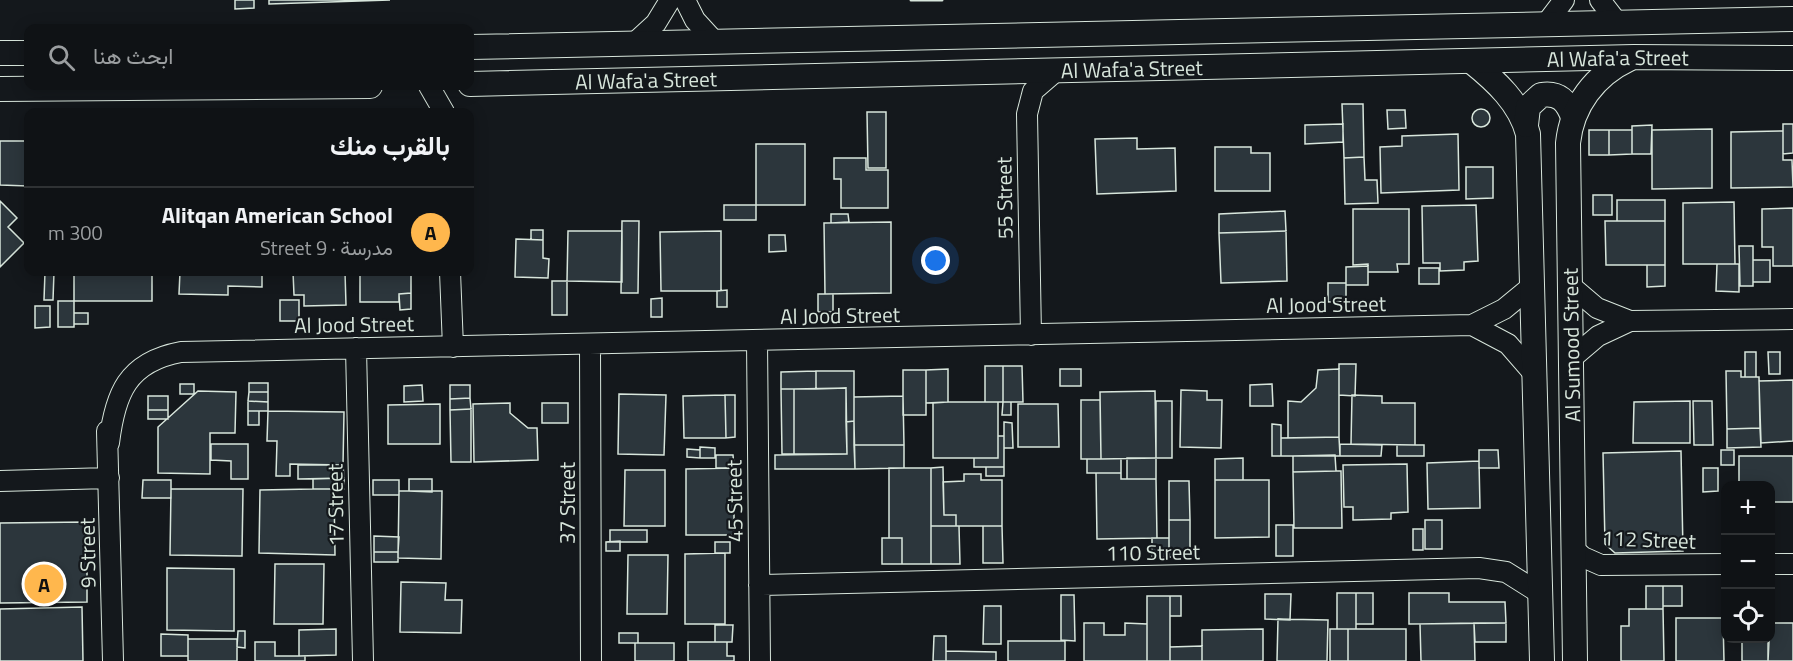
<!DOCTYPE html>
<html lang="ar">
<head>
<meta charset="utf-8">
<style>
	:root { --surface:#0f1215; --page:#181b1e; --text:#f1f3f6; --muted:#9b9ea0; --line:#2f3234; --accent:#ffb74d }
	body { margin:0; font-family:"Titillium Web",Vazirmatn,sans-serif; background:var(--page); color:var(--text); direction:rtl }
	.controls { position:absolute; right:18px; bottom:18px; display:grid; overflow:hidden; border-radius:12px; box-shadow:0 3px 15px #0003 }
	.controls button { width:54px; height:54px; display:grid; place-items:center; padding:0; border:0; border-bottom:2px solid var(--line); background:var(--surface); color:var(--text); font:30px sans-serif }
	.you { position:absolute; left:936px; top:261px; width:21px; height:21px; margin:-15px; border:4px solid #fff; border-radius:50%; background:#1a73e8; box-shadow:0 0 0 9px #1a73e833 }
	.badge { display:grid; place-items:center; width:39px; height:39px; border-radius:50%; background:var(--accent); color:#111; font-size:20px; font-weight:700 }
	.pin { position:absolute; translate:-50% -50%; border:3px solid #fff; box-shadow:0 2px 6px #0006 }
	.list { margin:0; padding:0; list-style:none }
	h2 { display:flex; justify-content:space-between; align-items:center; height:78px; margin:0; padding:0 24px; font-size:26px }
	h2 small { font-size:20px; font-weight:400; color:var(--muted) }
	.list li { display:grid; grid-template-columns:39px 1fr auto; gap:18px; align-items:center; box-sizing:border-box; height:90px; padding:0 24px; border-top:2px solid var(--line) }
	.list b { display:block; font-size:22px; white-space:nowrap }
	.list p { margin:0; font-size:20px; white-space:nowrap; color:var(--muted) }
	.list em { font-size:20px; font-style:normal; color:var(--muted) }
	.icon { flex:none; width:33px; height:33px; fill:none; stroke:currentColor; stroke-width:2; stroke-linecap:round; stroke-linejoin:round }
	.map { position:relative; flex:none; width:1793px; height:661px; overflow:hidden; direction:ltr }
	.search { position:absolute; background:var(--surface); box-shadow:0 3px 15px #0003; left:24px; top:24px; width:450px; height:66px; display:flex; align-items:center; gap:15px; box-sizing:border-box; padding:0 21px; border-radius:12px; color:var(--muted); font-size:22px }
	.panel { position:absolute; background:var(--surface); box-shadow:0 3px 15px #0003; left:24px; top:108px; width:450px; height:168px; border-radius:12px; direction:rtl }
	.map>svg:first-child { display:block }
	.building { fill:#2c363c; stroke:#d8e6dc; stroke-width:1.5 }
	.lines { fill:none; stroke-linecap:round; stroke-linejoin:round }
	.minor-casing { stroke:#d8e6dc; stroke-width:22 }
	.tertiary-casing { stroke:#d8e6dc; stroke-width:26 }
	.minor { stroke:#14181c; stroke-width:20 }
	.tertiary { stroke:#14181c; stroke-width:24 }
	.wall { stroke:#d8e6dc; stroke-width:3 }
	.labels { text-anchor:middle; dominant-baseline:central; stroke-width:4.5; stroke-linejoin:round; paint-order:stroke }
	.street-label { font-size:21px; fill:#d8e6dc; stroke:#14181c }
</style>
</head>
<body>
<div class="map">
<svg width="1793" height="661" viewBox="0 0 1793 661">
	<rect width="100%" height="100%" fill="#14181c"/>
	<path class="building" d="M235,0H254V8L235,9Z
		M269,0H390L269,4Z
		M1342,104H1363L1364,157L1344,158Z
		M1472 118a9 9 0 1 1 18 0a9 9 0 1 1-18 0Z
		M1387,110H1405L1406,128L1388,129Z
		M867,112H886V168H868Z
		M1343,124V142L1305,144V125Z
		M1783,124H1793V153L1783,154Z
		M1652,125L1651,154H1632V126Z
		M1712,129V188L1652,189V130Z
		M1589,130H1609V155H1589Z
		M1609,130H1632V154L1609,155Z
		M1783,131V160H1792L1793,187L1731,188V132Z
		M1458,134L1459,190L1381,193L1380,147L1402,146V136Z
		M1137,138V149L1175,148L1176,191L1097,194L1095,139Z
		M0,141H28V186L0,185Z
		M756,144H805V205H756Z
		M1215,147H1251V153H1270V191H1215Z
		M1364,157L1365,180H1377L1378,203L1345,204L1344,158Z
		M834,158H866V170H888V208H841V179H834Z
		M1466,167H1493V198L1466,199Z
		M1593,195H1612V215H1593Z
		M1617,200H1665V221H1617Z
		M0,201L17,218L8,227L24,243L0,267Z
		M1734,202L1735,264H1683V203Z
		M724,205H756V220H724Z
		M1476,205L1478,261L1464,262V270L1440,271V263H1423L1422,206Z
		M1793,208V266H1773V247H1762V209Z
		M1353,209H1409V264H1397L1398,272H1368V264L1353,265Z
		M1285,211L1286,231L1219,233V214Z
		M831,214H848L849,222L831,223Z
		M622,221H639L638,293H621Z
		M1605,221H1665V265H1606Z
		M891,222V293L825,294L824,223Z
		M531,230H543V240H531Z
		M568,231H622V282L567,281Z
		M721,231V291H661L660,232Z
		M1286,231L1287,281L1221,283L1219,233Z
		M769,235H785L786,251L769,252Z
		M516,239L543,240V258L549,259L548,278L515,277Z
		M1739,246H1753V286H1740Z
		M1753,260H1770V282H1753Z
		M1717,264H1739V292L1716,291Z
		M1647,265H1665V286L1647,287Z
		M1368,266V285H1346V267Z
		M1419,268H1439V284H1419Z
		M45,272H54L53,300H44Z
		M74,272H152V301H74Z
		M180,272H262V287L228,286V295L179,294Z
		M293,272H345L346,305L304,306V295H294Z
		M360,272H411V293L399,294V302H360Z
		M552,281H567V315H552Z
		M1328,283H1346V301L1328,302Z
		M727,290V307H717V291Z
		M411,293V309L400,310L399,294Z
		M818,294H833V312H818Z
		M662,298V317H651V299Z
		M280,300H299V321H280Z
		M58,301H74V327H58Z
		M35,306H50V327L35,328Z
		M74,313H88V324H74Z
		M1745,352H1756V377H1745Z
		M1768,352H1780V374H1769Z
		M1339,364H1356L1355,396L1339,395Z
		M985,366H1003V402H985Z
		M1003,366H1022L1023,402H1003Z
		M948,369V402L926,403V370Z
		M1060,369H1081V386H1060Z
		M1339,369V437L1288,438V401L1301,402L1316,388L1318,370Z
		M903,370H926V415H903Z
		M816,371H854V421L846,422V388L816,389Z
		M816,371V389H781V372Z
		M1726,371H1741V377H1759L1760,428L1727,429Z
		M1793,380V441L1761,443L1759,381Z
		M249,383H268V392H249Z
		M180,384H194V394H180Z
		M1272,384L1273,406H1250V385Z
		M422,385L423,401L404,402V386Z
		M450,385H470V398L450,399Z
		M846,388L847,454H794V389Z
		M781,389H794V454H782Z
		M1181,390L1207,391V400H1222L1221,448L1180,447Z
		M198,391L236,392L235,433H210V474L158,473V427Z
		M1155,391L1156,458L1101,459L1100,392Z
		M249,392H268V402L248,401Z
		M619,394L666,395L664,455L618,454Z
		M725,395H735V437L726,438Z
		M725,395L726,438H684L683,396Z
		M1352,395L1382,396V403H1415V445L1351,444Z
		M148,396H168V410H148Z
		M903,396L904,445H854V397Z
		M470,398L471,409L450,410V399Z
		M1081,400H1100L1101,459H1081Z
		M248,401L268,402V411H248Z
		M1156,401H1172V458H1156Z
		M1690,401V443H1633L1634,402Z
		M1693,401H1712L1713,445H1694Z
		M948,402H998V458H933V403Z
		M1003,402H1011V415H1002Z
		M510,403V413L528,428H537L538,460L474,462L473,404Z
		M542,403H568V423H542Z
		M440,404V444H388V405Z
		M1018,404H1058L1059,447H1018Z
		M471,409V462H451L450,410Z
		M148,410H168V419H148Z
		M248,411H259V425H248Z
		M268,411L344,412L343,465L290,464V476H276L277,441H267Z
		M854,421L855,469H775V455L847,454L846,422Z
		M1004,422L1012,423L1013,448H1004Z
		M1272,424L1281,425V456H1272Z
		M1760,428L1761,447L1727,448V429Z
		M998,436H1004V467H974V458H998Z
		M1339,437L1340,456H1281V438Z
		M211,444H248V479H231V461L211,460Z
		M1340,444L1382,445L1381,456H1340Z
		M854,445H904V468L855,469Z
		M1397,445H1424V456H1397Z
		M700,447L715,448V458H700Z
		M687,449L700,450V458L687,457Z
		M1479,450H1498L1499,468H1479Z
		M1721,450H1734V465H1721Z
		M1681,451L1683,551L1615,553L1605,544L1603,453Z
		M716,455H733L734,468H716Z
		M1335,455L1336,471L1293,472V456Z
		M1739,456H1793V502H1770V486H1739Z
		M1127,458H1156V479H1127Z
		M1243,458V480H1215V459Z
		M1087,459H1121V473H1087Z
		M1479,461L1480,508L1428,509L1427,463Z
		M1407,464L1408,512L1391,513V519L1353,520V507H1344L1343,465Z
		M298,465H343L344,478L298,479Z
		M943,467L944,515H956V526H931V468Z
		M986,467H1004V476H986Z
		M734,468V535H686V469Z
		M889,468H931V564H902V538H889Z
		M1703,468H1718V491L1703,492Z
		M625,470H665V526H624Z
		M1336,471H1341L1342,528H1294L1293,472Z
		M1096,473H1121V479H1156L1157,538L1097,539Z
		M964,474H981V480H1002V526H956V515H944L943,482L964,481Z
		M344,478V489H313V479Z
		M409,479H432V492L409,491Z
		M143,480H171V498H142Z
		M373,480H399V495H373Z
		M1215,480H1269V537L1215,538Z
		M1169,481H1189L1190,520H1169Z
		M171,489H243L242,556L170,555Z
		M313,489H334L335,555L259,553L260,490Z
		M399,491H442L441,559L398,558Z
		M1169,520H1190V557H1169Z
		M1425,520H1442V549H1425Z
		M87,522V602L0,603V523Z
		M1276,525H1293V556H1276Z
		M931,526H959L960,564H931Z
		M983,526H1002L1003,563H983Z
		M1413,529H1423V550H1413Z
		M610,530H647V542H610Z
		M374,536L399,537L398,552H374Z
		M882,538H902V564H882Z
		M1152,538H1169V557H1152Z
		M620,541V551H606V542Z
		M715,542H730V553H715Z
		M374,552H398V562H374Z
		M725,553V624H685V554Z
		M628,555H668L667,614H627Z
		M275,564H324L323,624H274Z
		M167,568L234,569V631L167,630Z
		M401,582L446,583L445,600H462L461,633L400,632Z
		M1646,586H1663V609H1646Z
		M1663,586H1682V606H1663Z
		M1337,593H1356V629H1337Z
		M1356,593H1373V624H1356Z
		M1409,593H1449V602H1505L1506,623L1409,624Z
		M1265,594H1291L1290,620L1265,619Z
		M1061,595H1074L1075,641L1061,640Z
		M1147,596H1170V661H1147Z
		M1170,596H1181V616H1170Z
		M984,606H1001V644H983Z
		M82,607L83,661H0V609Z
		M1629,609H1663L1664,661H1621V626H1629Z
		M1676,618H1723L1724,661H1676Z
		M1278,619L1328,620L1327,661H1277Z
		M1084,623H1104V635H1125V623L1147,624V661H1084Z
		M1474,623L1475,661H1421L1420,624Z
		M1474,623H1506V642H1475Z
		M1770,623H1793V661H1768Z
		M715,625H733L732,642H715Z
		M336,629V655L299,656V630Z
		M1263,629V661H1202V630Z
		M1330,629H1348V661H1330Z
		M1348,629H1406V661H1348Z
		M238,631H245V648L237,647Z
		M619,633H638V643H619Z
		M161,634L188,635V656H161Z
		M934,636H946V661H933Z
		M188,639H237V661H188Z
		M1742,639H1768V661H1742Z
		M1008,641H1065V661H1008Z
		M255,642H275V656H305V661H255Z
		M688,642H727V656H734V661H688Z
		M635,643H674V661H635Z
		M1202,646V661H1170V647Z
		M946,651L996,652V661H946Z"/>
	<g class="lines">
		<g class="minor-casing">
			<path id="minor" d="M685,0L695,20L716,43
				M1600,0L1617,22
				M1545,25L1564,0
				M632,45L656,23L670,0
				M429,86L444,112
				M450,272L453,347
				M1570,285L1597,308L1630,321L1793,319
				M1472,325L1508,344L1535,375
				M1031,335L1027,114L1033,91L1055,72
				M757,341L760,661
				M590,345L591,661
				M356,348L363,661
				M1571,359L1598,336L1630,321
				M107,431L113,661
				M109,443C115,394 127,362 181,352L1472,325L1504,309L1532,286
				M0,481L109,478
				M1575,550L1583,557L1601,565L1726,564
				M1770,564H1793
				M759,585L1479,568L1506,572L1541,594"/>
		</g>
		<g class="tertiary-casing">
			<g id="tertiary">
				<path d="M470,47L1793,19"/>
				<path d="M0,53H28"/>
				<path d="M1471,61C1496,81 1520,103 1528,134L1542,661"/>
				<path id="s1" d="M470,84L1634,57L1793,58"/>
				<path d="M0,89L370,86"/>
				<path d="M1526,125L1528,107L1541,95C1559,92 1567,101 1573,117"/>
				<path d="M1575,661L1568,143C1572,105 1595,75 1629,59"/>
			</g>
		</g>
		<use href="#minor" class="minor"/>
		<use href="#tertiary" class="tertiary"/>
		<path class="wall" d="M911,0H942"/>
	</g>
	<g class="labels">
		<g class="street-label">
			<text stroke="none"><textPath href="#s1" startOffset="1148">Al Wafa'a Street</textPath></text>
			<text stroke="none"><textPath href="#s1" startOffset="662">Al Wafa'a Street</textPath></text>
			<text stroke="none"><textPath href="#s1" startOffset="176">Al Wafa'a Street</textPath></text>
			<text transform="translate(1004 198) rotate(-91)">55 Street</text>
			<text transform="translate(1326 304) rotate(-1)">Al Jood Street</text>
			<text transform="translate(840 315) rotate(-1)">Al Jood Street</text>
			<text transform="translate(354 324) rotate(-1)">Al Jood Street</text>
			<text transform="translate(1571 345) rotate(-91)">Al Sumood Street</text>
			<text transform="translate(734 501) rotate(-91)">45 Street</text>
			<text transform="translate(567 503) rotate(-90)">37 Street</text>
			<text transform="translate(335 505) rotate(-91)">17 Street</text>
			<text transform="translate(1649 539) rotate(2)">112 Street</text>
			<text transform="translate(1153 552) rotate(-1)">110 Street</text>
			<text transform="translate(87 553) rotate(-91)">9 Street</text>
		</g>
	</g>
</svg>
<div class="controls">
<button>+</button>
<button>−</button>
<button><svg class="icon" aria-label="locate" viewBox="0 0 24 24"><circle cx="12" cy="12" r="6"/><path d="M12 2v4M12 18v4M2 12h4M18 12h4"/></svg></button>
</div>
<div class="you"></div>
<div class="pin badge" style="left:44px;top:584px">A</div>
<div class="search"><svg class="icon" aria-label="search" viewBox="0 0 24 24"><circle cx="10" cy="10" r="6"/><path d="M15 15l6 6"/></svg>ابحث هنا</div>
<section class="panel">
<h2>بالقرب منك<small></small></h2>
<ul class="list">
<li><span class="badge">A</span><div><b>Alitqan American School</b><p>مدرسة · 9 Street</p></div><em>300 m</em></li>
</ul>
</section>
</div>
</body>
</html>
